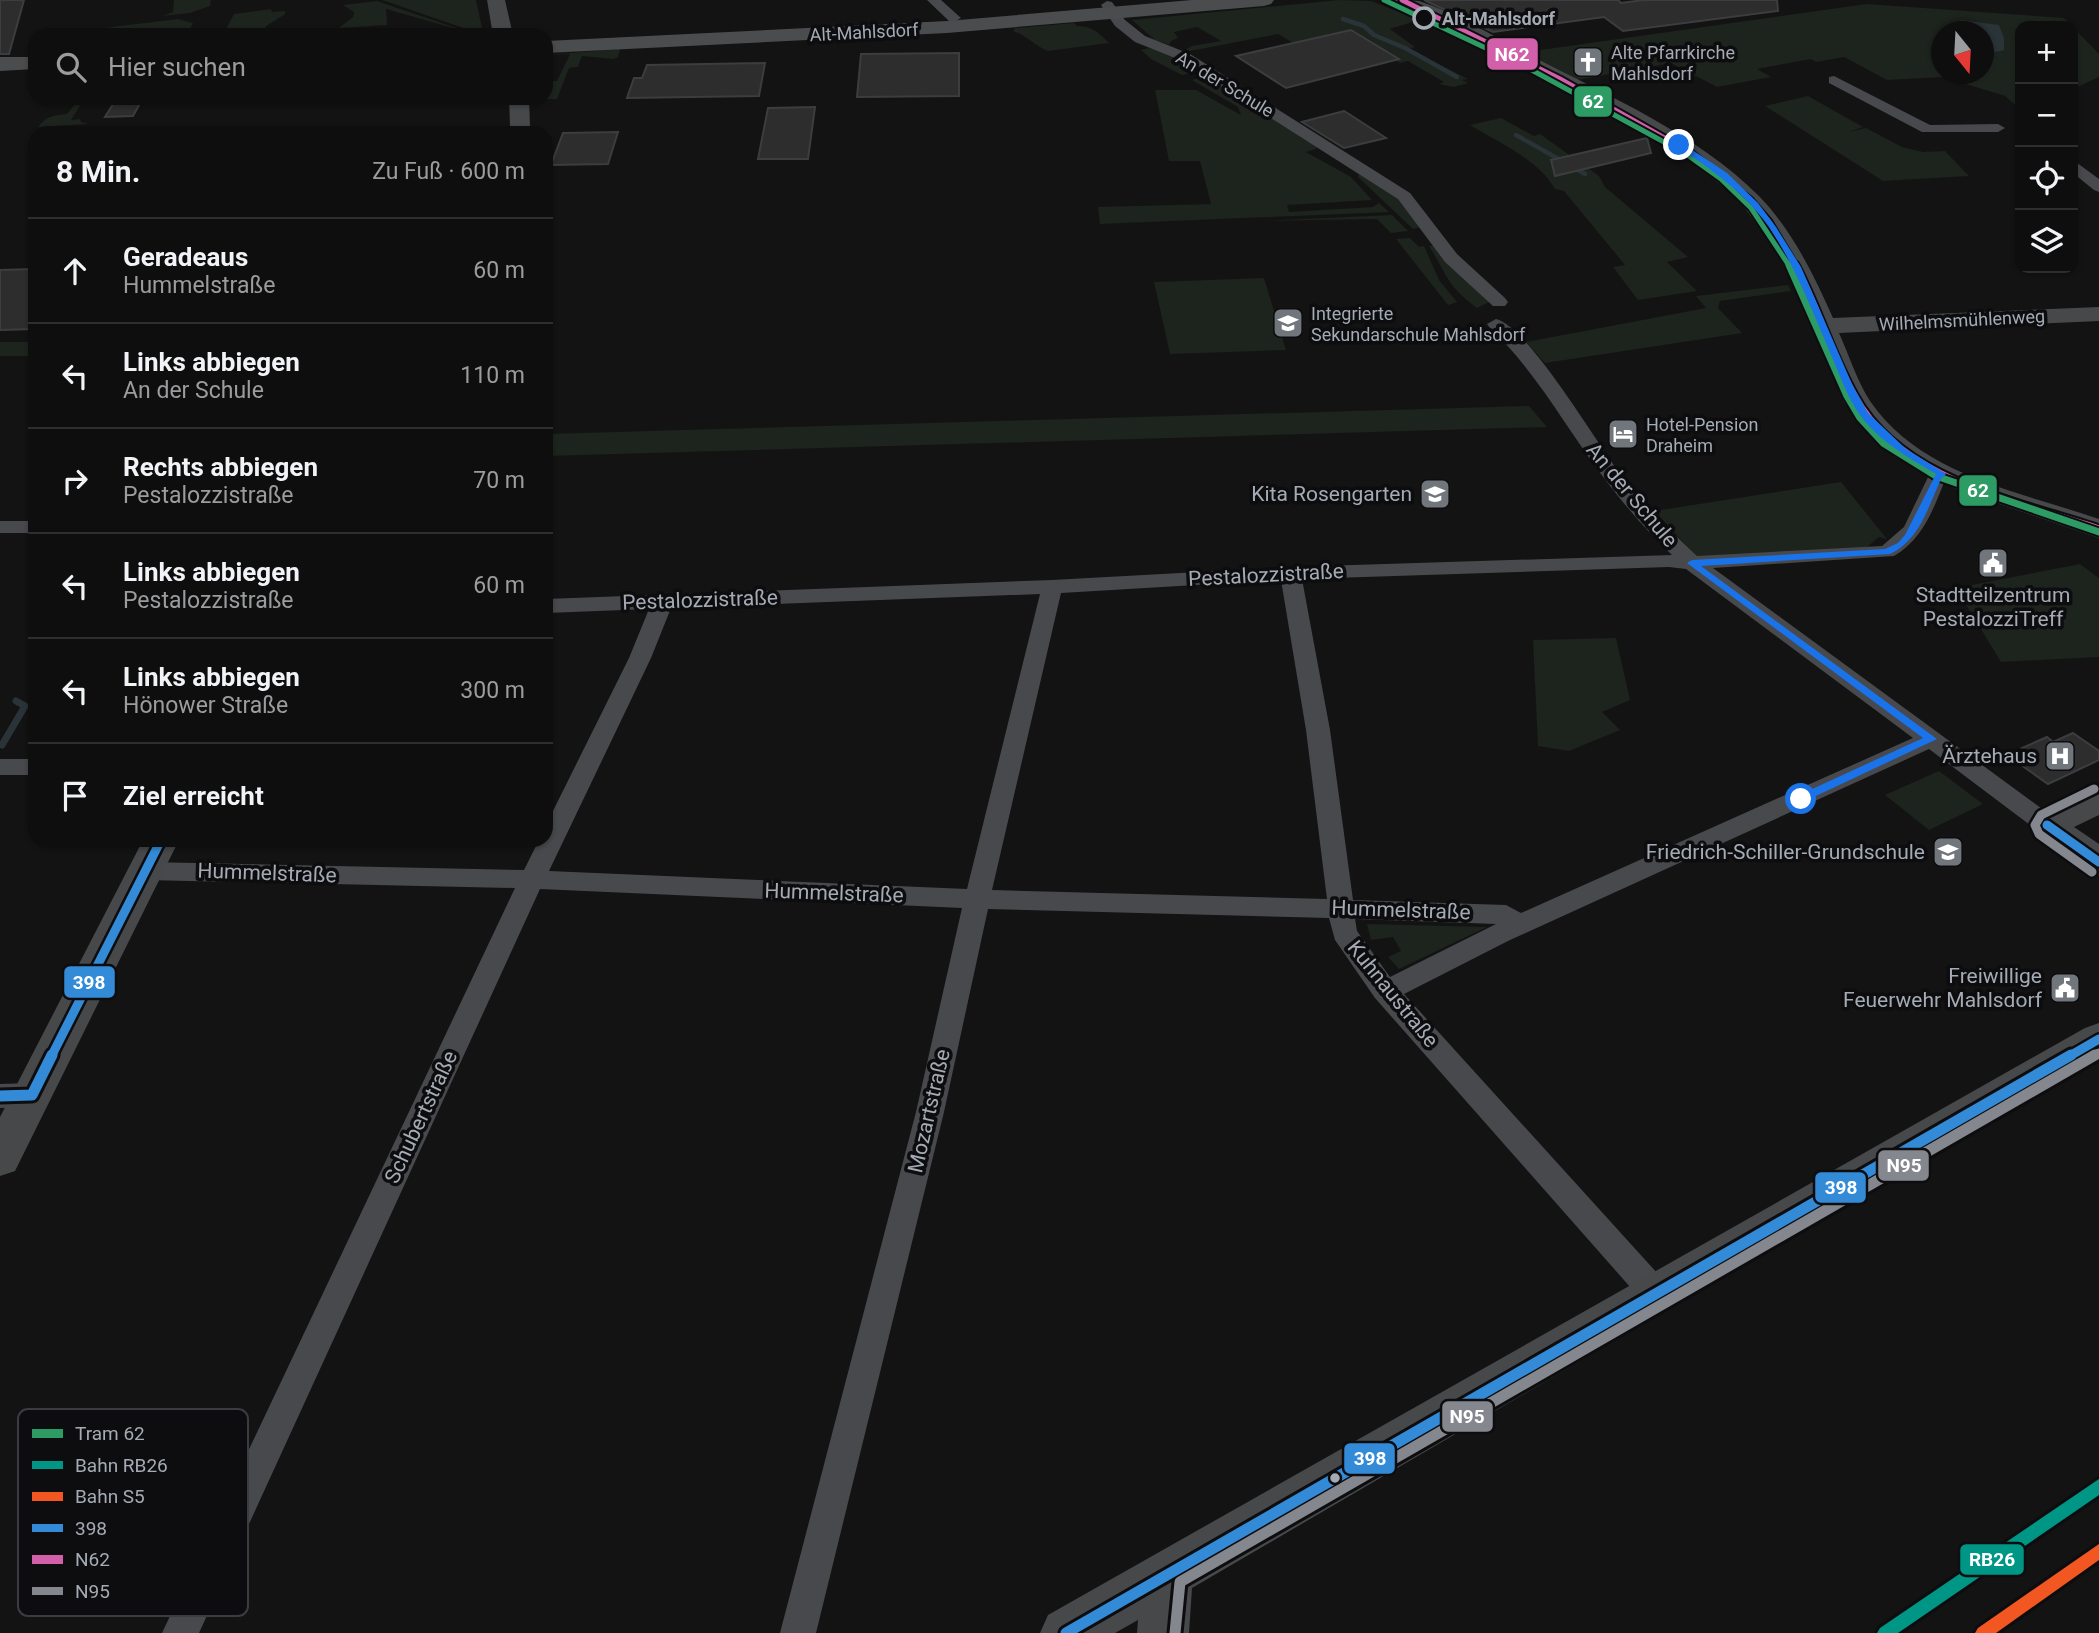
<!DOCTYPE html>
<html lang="de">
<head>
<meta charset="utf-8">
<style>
	:root { --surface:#0e0e0e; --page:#171717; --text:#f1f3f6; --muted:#9b9c9e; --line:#2e2e2e }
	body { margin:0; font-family:Roboto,sans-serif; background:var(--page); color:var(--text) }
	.controls { position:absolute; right:21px; top:21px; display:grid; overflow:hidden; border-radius:14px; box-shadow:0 2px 5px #0004 }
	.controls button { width:63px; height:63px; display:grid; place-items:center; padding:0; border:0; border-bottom:2px solid var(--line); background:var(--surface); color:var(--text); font:35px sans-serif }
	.compass { position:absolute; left:1931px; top:21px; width:63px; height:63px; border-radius:50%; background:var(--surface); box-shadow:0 2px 5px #0004; rotate:162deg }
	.stop { position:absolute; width:21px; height:21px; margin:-16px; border:5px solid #1a73e8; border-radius:50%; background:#fff }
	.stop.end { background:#1a73e8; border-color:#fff; box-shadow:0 2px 7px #0008 }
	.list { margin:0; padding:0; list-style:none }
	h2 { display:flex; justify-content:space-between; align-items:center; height:91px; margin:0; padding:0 28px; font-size:30px }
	h2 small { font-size:23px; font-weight:400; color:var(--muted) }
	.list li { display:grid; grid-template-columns:46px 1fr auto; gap:21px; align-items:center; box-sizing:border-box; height:105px; padding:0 28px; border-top:2px solid var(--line) }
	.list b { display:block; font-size:26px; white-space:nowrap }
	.list p { margin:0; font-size:23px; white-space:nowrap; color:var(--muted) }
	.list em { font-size:23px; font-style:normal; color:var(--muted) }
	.icon { flex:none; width:38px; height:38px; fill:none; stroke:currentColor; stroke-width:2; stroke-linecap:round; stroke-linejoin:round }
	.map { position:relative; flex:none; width:2099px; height:1633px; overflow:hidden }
	.search { position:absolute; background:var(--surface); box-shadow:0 2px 5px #0004; left:28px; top:28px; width:525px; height:77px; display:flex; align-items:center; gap:18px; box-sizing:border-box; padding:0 24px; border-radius:21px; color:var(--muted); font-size:26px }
	.panel { position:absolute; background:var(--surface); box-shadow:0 2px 5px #0004; left:28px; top:126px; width:525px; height:721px; border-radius:21px }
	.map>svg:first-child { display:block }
	.green { fill:#1d231d; fill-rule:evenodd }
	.water { fill:#2a3338 }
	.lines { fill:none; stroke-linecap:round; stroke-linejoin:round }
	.stream-far1 { stroke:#2a3338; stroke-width:4.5 }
	.stream { stroke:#2a3338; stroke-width:7 }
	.building { fill:#2d2d2e; stroke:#3b3d3f; stroke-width:2 }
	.street { fill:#47494c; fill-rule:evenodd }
	.secondary { fill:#46484a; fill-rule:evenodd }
	.primary { fill:#4a4c4e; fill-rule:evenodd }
	.bus-1-far1-casing { stroke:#0d0d0f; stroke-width:14 }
	.bus-1-casing { stroke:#0d0d0f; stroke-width:17 }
	.bus-2-far1-casing { stroke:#0d0d0f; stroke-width:9 }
	.bus-2-casing { stroke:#0d0d0f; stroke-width:11 }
	.bus-3-far1-casing { stroke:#0d0d0f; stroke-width:14 }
	.bus-3-casing { stroke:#0d0d0f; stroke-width:17 }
	.bus-1-far1 { stroke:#338bd7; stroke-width:9 }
	.bus-1 { stroke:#338bd7; stroke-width:11 }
	.bus-2-far1 { stroke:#d25fa9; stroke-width:5 }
	.bus-2 { stroke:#d25fa9; stroke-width:7 }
	.bus-3-far1 { stroke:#85878e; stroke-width:9 }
	.bus-3 { stroke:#85878e; stroke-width:11 }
	.rail-1-casing { stroke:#0d0d0f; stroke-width:6 }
	.rail-2-casing { stroke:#0d0d0f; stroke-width:6 }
	.rail-1 { fill:#009686; fill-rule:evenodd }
	.rail-2 { fill:#f25721; fill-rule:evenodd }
	.tram-1-far1-casing { stroke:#0d0d0f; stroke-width:9 }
	.tram-1-casing { stroke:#0d0d0f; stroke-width:11 }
	.tram-1-far1 { stroke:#2d9c64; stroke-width:5 }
	.tram-1 { stroke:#2d9c64; stroke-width:7 }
	.route { fill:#1a73e8 }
	.stop-dot { fill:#0d0d0f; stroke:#a4abb4; stroke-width:3.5 }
	.bus-dot { fill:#a4abb4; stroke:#0d0d0f; stroke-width:2.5 }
	.labels { text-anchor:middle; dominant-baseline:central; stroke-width:7; stroke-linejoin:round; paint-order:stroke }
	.far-stop-label { font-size:18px; font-weight:bold; fill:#a4abb4; stroke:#0d0d0f; text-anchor:start }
	.far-street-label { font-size:18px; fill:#a4abb4; stroke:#0d0d0f }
	.far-poi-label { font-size:18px; fill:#a4abb4; stroke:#0d0d0f; text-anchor:start }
	.poi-label { font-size:21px; fill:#a4abb4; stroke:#0d0d0f; text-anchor:end }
	.street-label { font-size:21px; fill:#a4abb4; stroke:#0d0d0f }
	.key { fill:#0d0d0f; stroke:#3a3c41; stroke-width:2 }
	.key-label { font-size:19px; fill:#a4abb4 }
	.line-badge { stroke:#0d0d0f; stroke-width:2.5 }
	.badge-label { font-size:19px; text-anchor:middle; font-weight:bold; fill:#fff }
</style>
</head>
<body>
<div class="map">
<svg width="2099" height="1633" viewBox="0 0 2099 1633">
	<rect width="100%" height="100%" fill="#131313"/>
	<path class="green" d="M174,0H211L210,6L190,13L163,16L173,12Z
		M382,0H476L482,28L475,32Z
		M1339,0L1371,1L1419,20L1390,29L1415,47L1409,49L1468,79L1462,80L1468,83L1454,87L1439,84L1444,82L1408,61L1400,63L1395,60L1398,58L1350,30L1293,43L1278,34L1190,51L1185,50L1192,46L1221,41L1197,27L1174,32L1178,38L1171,41L1169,45L1155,40L1132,20Z
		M377,1L471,33L386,9L387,25L339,28L353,17L354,12L343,5Z
		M1867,4L2064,18L2072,26H2020V109L2005,96L1943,77L1887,80L1844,57L1816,62L1811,59L1757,69L1771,77L1717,87L1671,63L1577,80L1526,52ZM1941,32H1983V74H1941Z
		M271,9L272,12L285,11V14L265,27L266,30L224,33L234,14Z
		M178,19L193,23L187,35H45Z
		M1074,23L1077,26C1092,26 1098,32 1109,43L1048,51C1036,47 1026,35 1013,31L1015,28Z
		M2073,27L2099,54V77L2073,89Z
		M1149,48L1174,55L1199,71L1182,75L1151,59L1141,50Z
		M620,49L618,57L613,59L582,56L578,67L569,68L557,99H542L546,98V89L552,81H557L570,54L546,55Z
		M1207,76L1318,148L1306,152L1351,177L1372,200L1287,205L1289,212L1373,207L1379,203L1389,212L1100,224L1098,207L1211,204L1200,161H1169L1155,90H1196L1241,115L1238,107L1192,80Z
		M1808,96L1863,127L1849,132L1866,128L1902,147L1923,152L1945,151L1969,176L1883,181L1765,106Z
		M80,98H85L71,120L80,119L81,122L88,124L38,127C46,116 55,115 67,114Z
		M1501,118L1534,136L1540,134L1599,176L1605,187L1688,257L1667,262L1697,291L1638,300L1613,267L1625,265L1564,191L1555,189C1538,159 1499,143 1470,125Z
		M1359,172L1397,195L1421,227L1413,229L1358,177Z
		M1392,215L1408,231L1391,233L1377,219L1260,221Z
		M1410,238L1419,247L1424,246L1439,280L1457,302L1448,305L1396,239Z
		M1429,246H1434L1489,302L1477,308C1446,285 1448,276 1429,246Z
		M1264,278L1286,350L1170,354L1154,282Z
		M1788,285L1791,291L1720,301L1718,308L1742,333L1545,363L1526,342L1706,308L1696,296Z
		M0,342H35V356H0Z
		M1529,406L1547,427L546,456V434Z
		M1841,482L1887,539L1879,537L1867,547L1850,549L1699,559L1654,511Z
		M2080,564L2099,578V657L2001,662L1956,588Z
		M1616,638L1630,700L1602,712L1620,730L1569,751L1538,746L1533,640Z
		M1939,771L1983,804L1929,830L1885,795Z
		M1367,924L1487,927L1399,969L1388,957L1401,951L1393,937L1371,940Z"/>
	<path class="water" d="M1961,20L1999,25L2004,38V50L1996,52L1986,49L1984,47L1988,44L1984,40L1983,32L1962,31L1959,27Z"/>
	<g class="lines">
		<path class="stream-far1" d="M1343,19L1364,26L1374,35L1405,48L1457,77
			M1516,135L1585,174"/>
		<path class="stream" d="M2,745L25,706L16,701"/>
	</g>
	<path class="building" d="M0,0H24L9,54H0Z
		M1424,0H1618L1621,3L1643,0H1777L1778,11L1623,31L1604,17L1493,32Z
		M1351,30L1399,59L1286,88L1236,56Z
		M959,53V96L857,97L861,54Z
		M765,63L759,96L627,98L634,78H642L647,65Z
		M117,98H143L133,116L105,117Z
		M815,107L808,159H758L768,108Z
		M1344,111L1349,114L1386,138L1344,148L1302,122Z
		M618,132L608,164L551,165L563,133Z
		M1647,138L1651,153L1555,176L1551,160Z
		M35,269V329L0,330V270Z
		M2073,733L2099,751V760L2048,784L2014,760L2028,753L2022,748L2047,737L2053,742Z"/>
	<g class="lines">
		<path class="street" d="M927,0H941L961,18L954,22L949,21Z
			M1107,1L1112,2L1125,20L1145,36L1190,54L1410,193L1457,254L1505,298L1508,302L1505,306H1493L1445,262L1398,199L1180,60L1135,42L1115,26L1101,5Z
			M1834,76L1930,125L1998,124L2005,128L1998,132H1922L1829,83V77Z
			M2073,160L2099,179V192L2094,190L2073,173Z
			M1496,319C1528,327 1594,439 1617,469C1641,501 1668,529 1697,556L1882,546L1904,527L1930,473L1942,468L1949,470L1952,474L1945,480C1933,510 1923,539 1894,556L1713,568L2056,819L2059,825L2056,831L2047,834L2038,831L1929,749L1508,941L1404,994L1668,1285L1673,1295L1668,1305L1657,1309L1646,1305L1375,998L1335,940L1329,918L988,909L944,1112L816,1633H780L916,1112L962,908L540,889L199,1633H162L515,888L146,880L137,878L133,871L137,864L146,862L524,870L539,840H546V825L629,658L649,609L546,613V599L1052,580L1290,567L1672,555C1647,531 1625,506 1604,478C1566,428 1536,371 1490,328L1487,324ZM1669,567L1686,569L1913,738L1521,913L1506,905L1353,900L1330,730L1302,579ZM1281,580L1306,730L1327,899L992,890L1061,593ZM1040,594L967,889L549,871L651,658L671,608ZM1355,919L1496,924L1390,977L1357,931Z
			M0,521H35V533H0Z
			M0,759H35V775H0Z
			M32,1083L42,1087L46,1095L42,1103L32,1107L0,1108V1084Z"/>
		<path class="secondary" d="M487,0H505L513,35H493Z
			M1393,0C1401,0 1411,0 1419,1C1457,13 1498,39 1534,57C1610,97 1697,134 1759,196C1792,230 1814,275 1833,318L2099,307V321L1839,333C1849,355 1857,381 1870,401C1920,475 2021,492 2099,519V538L1956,489L1895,457L1869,435L1844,402L1796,289L1773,246L1744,207L1724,187L1677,152L1627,123L1486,48L1395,4Z
			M509,98H529L530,126L528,133H506L510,126Z
			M2099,788V815L2074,827L2099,844V875L2086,871L2035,834L2029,825L2035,816Z
			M143,840H179L15,1171L0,1176V1117Z
			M2099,1023V1058L1192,1588L1189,1633H1137L1138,1620L1115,1633H1040L1048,1615L2085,1028Z"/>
		<path class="primary" d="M1192,0H1274L1271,4L1264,6L947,33L546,53V41L947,21Z
			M0,57H35V69L0,71Z"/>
		<g class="bus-1-far1-casing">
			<path id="bus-1-far1" d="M2047,825L2099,862
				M51,1057L161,840
				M2068,1057L2099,1039"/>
		</g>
		<g class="bus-1-casing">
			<path id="bus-1" d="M0,1096L32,1095L52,1055
				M1066,1633L2071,1055"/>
		</g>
		<g class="bus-2-far1-casing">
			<path id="bus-2-far1" d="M1402,0L1560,79L1691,153L1750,200L1769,222L1796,267"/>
		</g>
		<g class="bus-2-casing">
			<path id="bus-2" d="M1795,265C1818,308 1831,355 1855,397C1901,481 2016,501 2099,529"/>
		</g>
		<g class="bus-3-far1-casing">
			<path id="bus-3-far1" d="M2092,872L2039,834L2035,825L2041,815L2094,789
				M2092,1057L2099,1053"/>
		</g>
		<g class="bus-3-casing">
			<path id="bus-3" d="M1175,1633L1180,1582L2095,1055"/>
		</g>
		<use href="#bus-1-far1" class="bus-1-far1"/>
		<use href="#bus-1" class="bus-1"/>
		<use href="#bus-2-far1" class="bus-2-far1"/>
		<use href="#bus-2" class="bus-2"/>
		<use href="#bus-3-far1" class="bus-3-far1"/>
		<use href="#bus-3" class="bus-3"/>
		<g class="rail-1-casing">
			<path id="rail-1" d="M2099,1479V1495L1898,1633H1877L1880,1628Z"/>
		</g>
		<g class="rail-2-casing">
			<path id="rail-2" d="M2099,1544V1560L1996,1633H1975L1978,1628Z"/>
		</g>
		<use href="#rail-1" class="rail-1"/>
		<use href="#rail-2" class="rail-2"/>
		<g class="tram-1-far1-casing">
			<path id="tram-1-far1" d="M1384,0L1528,68L1686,154L1721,179L1751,208L1790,267"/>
		</g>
		<g class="tram-1-casing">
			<path id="tram-1" d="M1789,265L1847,396L1860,418L1883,443L1936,476L2099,532"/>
		</g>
		<use href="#tram-1-far1" class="tram-1-far1"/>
		<use href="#tram-1" class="tram-1"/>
	</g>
	<path class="route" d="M1677,143H1682L1727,173L1758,203L1776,227L1801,267L1852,384L1868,413L1906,449L1946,474L1941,479C1928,507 1920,540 1890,554L1701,566L1937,739L1801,803L1797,802V796L1923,738L1687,563L1692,560L1885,549L1898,543L1905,535L1936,474C1909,458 1879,441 1860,415C1848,398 1840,376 1832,357C1813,313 1796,267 1769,227C1744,192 1712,170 1677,146Z"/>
	<defs>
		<g id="church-square" transform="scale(1.575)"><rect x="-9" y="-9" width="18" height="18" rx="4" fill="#71767c" stroke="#0d0d0f"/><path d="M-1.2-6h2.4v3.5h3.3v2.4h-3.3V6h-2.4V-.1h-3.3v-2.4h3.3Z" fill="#fff"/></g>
		<g id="school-square" transform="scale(1.575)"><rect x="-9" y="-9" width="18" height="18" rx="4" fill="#71767c" stroke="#0d0d0f"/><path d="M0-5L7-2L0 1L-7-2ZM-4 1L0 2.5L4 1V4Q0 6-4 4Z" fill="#fff"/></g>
		<g id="hotel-square" transform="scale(1.575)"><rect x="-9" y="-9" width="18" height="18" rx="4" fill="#71767c" stroke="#0d0d0f"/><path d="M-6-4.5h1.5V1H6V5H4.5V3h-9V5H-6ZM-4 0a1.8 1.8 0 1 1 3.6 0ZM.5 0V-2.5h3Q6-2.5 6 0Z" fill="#fff"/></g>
		<g id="civic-square" transform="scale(1.575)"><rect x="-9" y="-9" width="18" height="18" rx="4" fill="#71767c" stroke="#0d0d0f"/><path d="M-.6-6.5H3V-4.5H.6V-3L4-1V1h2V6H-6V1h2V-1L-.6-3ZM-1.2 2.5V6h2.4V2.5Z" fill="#fff"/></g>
		<g id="hospital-square" transform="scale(1.575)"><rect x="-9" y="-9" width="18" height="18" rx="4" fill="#71767c" stroke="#0d0d0f"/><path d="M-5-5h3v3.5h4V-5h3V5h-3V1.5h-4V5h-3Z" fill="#fff"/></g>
	</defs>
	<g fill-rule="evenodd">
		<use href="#church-square" x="1588" y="62"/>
		<use href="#school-square" x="1288" y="323"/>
		<use href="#hotel-square" x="1623" y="434"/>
		<use href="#school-square" x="1435" y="494"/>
		<use href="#civic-square" x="1993" y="563"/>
		<use href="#hospital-square" x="2060" y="756"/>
		<use href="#school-square" x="1948" y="852"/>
		<use href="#civic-square" x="2065" y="988"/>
	</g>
	<circle class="stop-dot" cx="1424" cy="18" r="10"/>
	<circle class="bus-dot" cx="1335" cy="1478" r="6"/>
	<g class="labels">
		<g class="far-stop-label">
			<text x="1442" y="18">Alt-Mahlsdorf</text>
		</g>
		<g class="far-street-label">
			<text transform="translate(864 32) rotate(-3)">Alt-Mahlsdorf</text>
			<text transform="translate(1225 84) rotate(31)">An der Schule</text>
			<text transform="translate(1962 320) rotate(-3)">Wilhelmsmühlenweg</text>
		</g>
		<g class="far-poi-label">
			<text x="1611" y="52">Alte Pfarrkirche<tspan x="1611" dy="21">Mahlsdorf</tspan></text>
			<text x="1311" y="313">Integrierte<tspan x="1311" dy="21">Sekundarschule Mahlsdorf</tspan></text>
			<text x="1646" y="424">Hotel-Pension<tspan x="1646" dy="21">Draheim</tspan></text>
		</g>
		<g class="poi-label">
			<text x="1412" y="494">Kita Rosengarten</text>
			<text x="1993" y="595" text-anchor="middle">Stadtteilzentrum<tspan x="1993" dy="24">PestalozziTreff</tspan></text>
			<text x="2037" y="756">Ärztehaus</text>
			<text x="1925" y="852">Friedrich-Schiller-Grundschule</text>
			<text x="2042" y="976">Freiwillige<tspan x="2042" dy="24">Feuerwehr Mahlsdorf</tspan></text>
		</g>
		<g class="street-label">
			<text transform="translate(1632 495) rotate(50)">An der Schule</text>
			<text transform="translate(1266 575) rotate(-3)">Pestalozzistraße</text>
			<text transform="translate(700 600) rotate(-2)">Pestalozzistraße</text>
			<text transform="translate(267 873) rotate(2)">Hummelstraße</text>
			<text transform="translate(834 893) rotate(2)">Hummelstraße</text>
			<text transform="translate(1401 910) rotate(2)">Hummelstraße</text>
			<text transform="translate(1393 994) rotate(51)">Kuhnaustraße</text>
			<text transform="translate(929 1111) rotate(-77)">Mozartstraße</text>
			<text transform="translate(421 1117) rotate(-65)">Schubertstraße</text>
		</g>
	</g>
	<rect x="18" y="1409" width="230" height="207" rx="10" class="key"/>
	<rect x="32" y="1429" width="31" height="9" fill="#2d9c64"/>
	<rect x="32" y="1461" width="31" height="8" fill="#009686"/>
	<rect x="32" y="1492" width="31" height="9" fill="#f25721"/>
	<rect x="32" y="1524" width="31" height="8" fill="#338bd7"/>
	<rect x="32" y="1555" width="31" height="9" fill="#d25fa9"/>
	<rect x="32" y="1587" width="31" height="8" fill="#85878e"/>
	<g class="key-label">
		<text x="75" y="1440">Tram 62</text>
		<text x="75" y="1472">Bahn RB26</text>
		<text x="75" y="1503">Bahn S5</text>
		<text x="75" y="1535">398</text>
		<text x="75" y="1566">N62</text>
		<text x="75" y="1598">N95</text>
	</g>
	<g class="line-badge">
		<rect x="1486" y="37" width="53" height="34" rx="7" fill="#d25fa9"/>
		<rect x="1573" y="85" width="40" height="33" rx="7" fill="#2d9c64"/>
		<rect x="1958" y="474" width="40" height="33" rx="7" fill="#2d9c64"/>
		<rect x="63" y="965" width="53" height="34" rx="7" fill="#338bd7"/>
		<rect x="1877" y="1149" width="53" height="33" rx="7" fill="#85878e"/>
		<rect x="1814" y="1171" width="53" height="33" rx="7" fill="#338bd7"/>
		<rect x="1441" y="1400" width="53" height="33" rx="7" fill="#85878e"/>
		<rect x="1343" y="1442" width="53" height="33" rx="7" fill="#338bd7"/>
		<rect x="1959" y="1543" width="66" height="33" rx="7" fill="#009686"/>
	</g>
	<g class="badge-label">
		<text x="1512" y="61">N62</text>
		<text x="1593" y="108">62</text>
		<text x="1978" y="497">62</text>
		<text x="89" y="989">398</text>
		<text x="1904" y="1172">N95</text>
		<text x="1841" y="1194">398</text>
		<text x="1467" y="1423">N95</text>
		<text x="1370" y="1465">398</text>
		<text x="1992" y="1566">RB26</text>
	</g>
</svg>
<div class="controls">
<button>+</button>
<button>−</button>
<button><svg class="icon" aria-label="locate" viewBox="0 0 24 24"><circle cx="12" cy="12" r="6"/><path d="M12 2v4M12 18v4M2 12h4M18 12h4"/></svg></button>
<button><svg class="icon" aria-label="layers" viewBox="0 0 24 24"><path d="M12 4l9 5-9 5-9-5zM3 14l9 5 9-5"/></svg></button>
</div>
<svg class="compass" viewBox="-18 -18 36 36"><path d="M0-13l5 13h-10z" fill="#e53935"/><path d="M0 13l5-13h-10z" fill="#9b9c9e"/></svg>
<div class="stop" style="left:1801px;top:799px"></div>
<div class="stop end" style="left:1679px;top:145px"></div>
<div class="search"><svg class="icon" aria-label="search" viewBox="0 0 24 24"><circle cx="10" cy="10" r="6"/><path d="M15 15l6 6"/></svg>Hier suchen</div>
<section class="panel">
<h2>8 Min.<small>Zu Fuß · 600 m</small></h2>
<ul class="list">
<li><svg class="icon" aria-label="ahead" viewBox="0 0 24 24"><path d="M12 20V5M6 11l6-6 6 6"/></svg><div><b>Geradeaus</b><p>Hummelstraße</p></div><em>60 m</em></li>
<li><svg class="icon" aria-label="left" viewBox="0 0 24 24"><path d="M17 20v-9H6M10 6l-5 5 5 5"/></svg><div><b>Links abbiegen</b><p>An der Schule</p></div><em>110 m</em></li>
<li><svg class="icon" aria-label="right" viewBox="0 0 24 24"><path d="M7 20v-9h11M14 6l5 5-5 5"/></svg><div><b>Rechts abbiegen</b><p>Pestalozzistraße</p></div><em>70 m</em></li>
<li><svg class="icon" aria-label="left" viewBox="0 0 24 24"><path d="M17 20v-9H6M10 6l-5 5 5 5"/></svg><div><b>Links abbiegen</b><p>Pestalozzistraße</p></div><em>60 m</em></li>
<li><svg class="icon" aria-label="left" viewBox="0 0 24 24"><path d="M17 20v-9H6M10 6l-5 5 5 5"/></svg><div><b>Links abbiegen</b><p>Hönower Straße</p></div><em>300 m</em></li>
<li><svg class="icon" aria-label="arrive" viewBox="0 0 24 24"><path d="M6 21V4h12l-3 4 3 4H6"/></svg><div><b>Ziel erreicht</b></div></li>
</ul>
</section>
</div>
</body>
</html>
